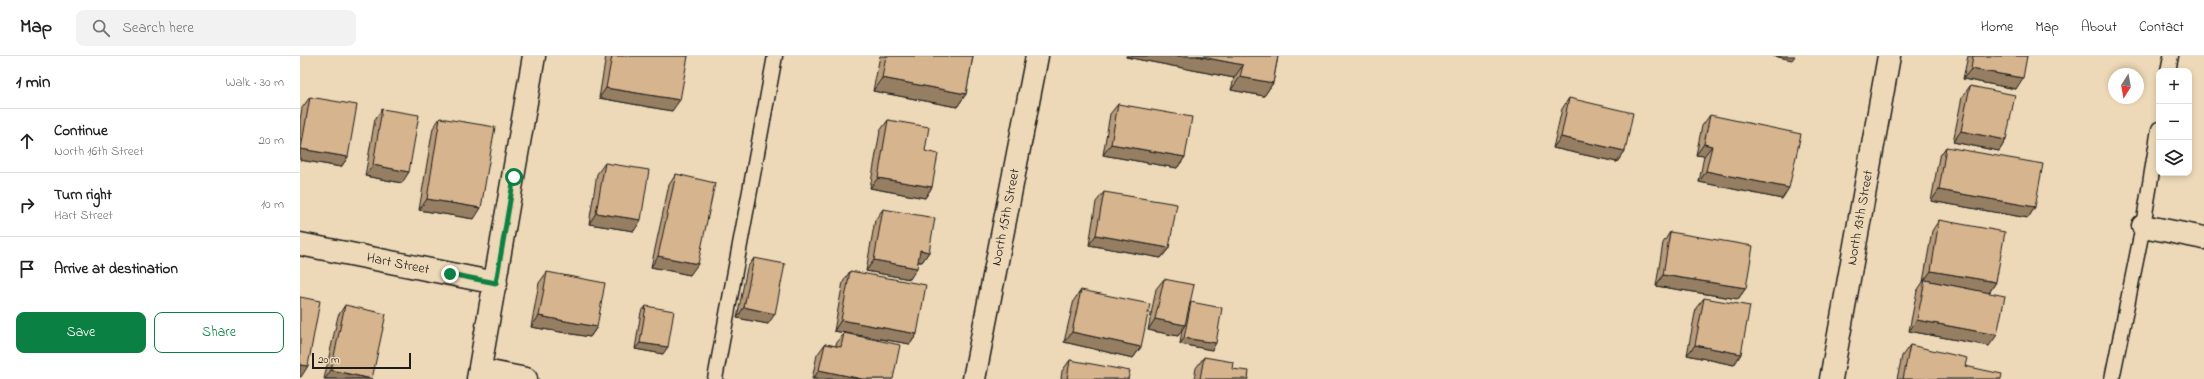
<!DOCTYPE html>
<html lang="en">
<head>
<meta charset="utf-8">
<style>
	:root { --surface:#fff; --page:#f2f2f2; --text:#222; --muted:#767676; --line:#e0e0e0; --accent:#0b8043 }
	body { margin:0; font-family:"Indie Flower",sans-serif; background:var(--page); color:var(--text) }
	.controls { position:absolute; right:12px; top:12px; display:grid; overflow:hidden; border-radius:8px; box-shadow:0 2px 6px #0003 }
	.controls button { width:36px; height:36px; display:grid; place-items:center; padding:0; border:0; border-bottom:1px solid var(--line); background:var(--surface); color:var(--text); font:20px sans-serif }
	.compass { position:absolute; left:1808px; top:12px; width:36px; height:36px; border-radius:50%; background:var(--surface); box-shadow:0 2px 6px #0003; rotate:191deg }
	.scale { position:absolute; left:12px; bottom:10px; width:99px; box-sizing:border-box; padding-left:4px; border:2px solid #1c1c1c; border-top:0; font-size:11px; line-height:14px; white-space:nowrap; color:#1c1c1c; -webkit-text-stroke:3px #edd9b7; paint-order:stroke }
	.stop { position:absolute; width:12px; height:12px; margin:-9px; border:3px solid #0b8043; border-radius:50%; background:#fff }
	.stop.end { background:#0b8043; border-color:#fff; box-shadow:0 1px 4px #0008 }
	.list { margin:0; padding:0; list-style:none }
	h2 { display:flex; justify-content:space-between; align-items:center; height:52px; margin:0; padding:0 16px; font-size:17px }
	h2 small { font-size:13px; font-weight:400; color:var(--muted) }
	.list li { display:grid; grid-template-columns:26px 1fr auto; gap:12px; align-items:center; box-sizing:border-box; height:64px; padding:0 16px; border-top:1px solid var(--line) }
	.list b { display:block; font-size:15px; white-space:nowrap }
	.list p { margin:0; font-size:13px; white-space:nowrap; color:var(--muted) }
	.list em { font-size:13px; font-style:normal; color:var(--muted) }
	.actions { display:flex; gap:8px; padding:12px 16px }
	.actions a { flex:1; padding:9px 0; border:1px solid var(--accent); border-radius:8px; text-align:center; font-size:14px; color:var(--accent) }
	.actions .main { background:var(--accent); color:#fff }
	.icon { flex:none; width:22px; height:22px; fill:none; stroke:currentColor; stroke-width:2; stroke-linecap:round; stroke-linejoin:round }
	.map { position:relative; flex:none; width:1904px; height:323px; overflow:hidden }
	header { display:flex; align-items:center; gap:24px; box-sizing:border-box; height:56px; padding:0 20px; background:var(--surface); border-bottom:1px solid var(--line) }
	header strong { font-size:19px }
	nav { display:flex; gap:22px; margin-inline-start:auto; font-size:14px }
	.search { width:280px; height:36px; background:var(--page); display:flex; align-items:center; gap:10px; box-sizing:border-box; padding:0 14px; border-radius:8px; color:var(--muted); font-size:15px }
	main { display:flex }
	aside { flex:1; background:var(--surface) }
	.map>svg:first-child { display:block }
	.lines { fill:none; stroke-linecap:round; stroke-linejoin:round }
	.lane-casing { stroke:#1c1c1c; stroke-width:17 }
	.street-casing { stroke:#1c1c1c; stroke-width:25 }
	.secondary-casing { stroke:#1c1c1c; stroke-width:25 }
	.lane { stroke:#edd9b7; stroke-width:14 }
	.street { stroke:#edd9b7; stroke-width:22 }
	.secondary { stroke:#edd9b7; stroke-width:22 }
	.wall { fill:#b89b7a; stroke:#1c1c1c }
	.shaded-wall { fill:#967e63; stroke:#1c1c1c }
	.building { fill:#d6b48e; stroke:#1c1c1c }
	.route { stroke:#0b8043; stroke-width:5 }
	.labels { text-anchor:middle; dominant-baseline:central; stroke-width:3.5; stroke-linejoin:round; paint-order:stroke }
	.street-label { font-size:14px; fill:#1c1c1c; stroke:#edd9b7 }
</style>
</head>
<body>
<header>
<strong>Map</strong>
<div class="search"><svg class="icon" aria-label="search" viewBox="0 0 24 24"><circle cx="10" cy="10" r="6"/><path d="M15 15l6 6"/></svg>Search here</div>
<nav><a>Home</a><a>Map</a><a>About</a><a>Contact</a></nav>
</header>
<main>
<aside>
<h2>1 min<small>Walk · 30 m</small></h2>
<ul class="list">
<li><svg class="icon" aria-label="ahead" viewBox="0 0 24 24"><path d="M12 20V5M6 11l6-6 6 6"/></svg><div><b>Continue</b><p>North 16th Street</p></div><em>20 m</em></li>
<li><svg class="icon" aria-label="right" viewBox="0 0 24 24"><path d="M7 20v-9h11M14 6l5 5-5 5"/></svg><div><b>Turn right</b><p>Hart Street</p></div><em>10 m</em></li>
<li><svg class="icon" aria-label="arrive" viewBox="0 0 24 24"><path d="M6 21V4h12l-3 4 3 4H6"/></svg><div><b>Arrive at destination</b></div></li>
</ul>
<div class="actions"><a class="main">Save</a><a>Share</a></div>
</aside>
<div class="map">
<svg width="1904" height="323" viewBox="0 0 1904 323">
	<rect width="100%" height="100%" fill="#edd9b7"/>
	<filter id="ink" filterUnits="userSpaceOnUse"><feTurbulence type="fractalNoise" baseFrequency=".025" numOctaves="2"/><feDisplacementMap in="SourceGraphic" scale="8" xChannelSelector="R" yChannelSelector="G"/><feConvolveMatrix kernelMatrix="1 2 1 2 8 2 1 2 1" color-interpolation-filters="sRGB"/></filter>
	<g filter="url(#ink)">
		<g class="lines">
			<g class="lane-casing">
				<path id="lane" d="M1868,15L1871,0
					M415,323L475,0
					M1812,323L1843,170L1859,73"/>
			</g>
			<g class="street-casing">
				<g id="street">
					<path d="M1843,170L1904,182"/>
					<path id="s1" d="M0,188L196,227"/>
					<path d="M180,314L226,323"/>
					<path d="M178,323L234,0"/>
					<path id="s2" d="M1531,323L1589,0"/>
				</g>
			</g>
			<g class="secondary-casing">
				<g id="secondary">
					<path id="s3" d="M674,323L737,0"/>
				</g>
			</g>
			<use href="#lane" class="lane"/>
			<use href="#street" class="street"/>
			<use href="#secondary" class="secondary"/>
		</g>
		<path class="wall" d="M306,0H388L372,55L299,42Z
			M580,0H673L666,38L657,51L573,35Z
			M826,0H978L973,27L964,40L931,34L934,22L826,1Z
			M1668,0H1727L1716,33L1663,23Z
			M1670,30L1706,84L1699,95L1653,86L1662,41Z
			M10,41L48,101L41,111L0,104V64L2,52Z
			M1269,42L1325,95L1317,106L1253,92L1262,53Z
			M818,48L885,101L877,112L803,99L810,58Z
			M82,53L102,127L65,120L75,63Z
			M1410,59L1482,143L1399,126L1404,100L1396,99L1402,70Z
			M140,62L174,163L119,154L133,72Z
			M588,64L625,95L632,131L625,142L570,132L580,75Z
			M1646,91L1735,151L1728,162L1631,145L1639,101Z
			M305,107L334,175L289,168L297,118Z
			M376,118L390,219L351,211L369,129Z
			M804,136L869,192L861,202L789,189L796,146Z
			M583,153L629,196L622,206H618L610,223L566,215L575,164Z
			M1639,164L1696,226L1689,237V290L1609,275L1617,235L1623,226L1632,175Z
			M1370,176L1446,232L1438,243L1356,230L1363,187Z
			M454,202L468,268L437,262L447,212Z
			M550,215L617,278L610,288L534,275L543,226Z
			M247,216L297,271L290,281L231,271L239,227Z
			M864,223L890,248L891,246L912,294L880,288L882,273L878,280L848,274L856,233Z
			M781,234L841,291L833,302L764,286L774,244Z
			M1404,242L1441,298L1434,309L1387,299L1396,252Z
			M45,249L72,323H24L38,260Z
			M346,250L363,298L335,293L341,256Z
			M544,277L593,323H512L517,299L525,288L536,290V288Z
			M1610,289L1665,310L1701,323H1597L1602,300Z
			M904,301L948,323H894L896,312Z
			M770,304L828,323H761L762,315Z"/>
		<path class="shaded-wall" d="M826,0H897L943,9L934,22L826,1Z
			M1473,0H1495L1492,4Z
			M1671,13L1723,22L1716,33L1663,23Z
			M940,21L973,27L964,40L931,34Z
			M582,22L666,38L657,51L573,35Z
			M306,32L380,44L372,55L299,42Z
			M1661,75L1706,84L1699,95L1653,86Z
			M1261,81L1325,95L1317,106L1253,92Z
			M811,88L885,101L877,112L803,99Z
			M1404,88L1412,90L1404,100L1396,99Z
			M0,93H1L48,101L41,111L0,104Z
			M73,109L109,116L102,127L65,120Z
			M1406,115L1489,132L1482,143L1399,126Z
			M578,122L632,131L625,142L570,132Z
			M1639,134L1735,151L1728,162L1631,145Z
			M127,143L181,152L174,163L119,154Z
			M296,157L341,164L334,175L289,168Z
			M796,179L869,192L861,202L789,189Z
			M620,194L629,196L622,206L613,205Z
			M358,200L398,208L390,219L351,211Z
			M574,204L617,212L610,223L566,215Z
			M1631,215L1696,226L1689,237L1625,224L1623,226Z
			M1363,219L1446,232L1438,243L1356,230Z
			M444,251L475,258L468,268L437,262Z
			M239,260L297,271L290,281L231,271Z
			M855,263L885,269L878,280L848,274Z
			M541,264L617,278L610,288L534,275Z
			M1617,264L1697,279L1689,290L1609,275Z
			M772,276L841,291L833,302L764,286Z
			M884,282L916,287L912,294L880,288Z
			M340,287L368,291L363,298L335,293Z
			M1395,289L1441,298L1434,309L1387,299Z
			M0,309L8,310L1,321H0Z
			M31,314L71,323H25Z
			M519,314L562,323H513Z"/>
		<path class="building" d="M312,0H388L380,44L306,32Z
			M586,0H673L666,38L582,22Z
			M897,0H978L973,27L940,21L943,9Z
			M1673,0H1727L1723,22L1671,13Z
			M1670,30L1715,39L1706,84L1661,75Z
			M10,41L57,49L48,101L1,93Z
			M1269,42L1333,57L1325,95L1261,81Z
			M818,48L892,61L885,101L811,88Z
			M82,53L119,59L109,116L73,109Z
			M1410,59L1501,78L1489,132L1406,115L1412,90L1404,88Z
			M140,62L195,71L181,152L127,143Z
			M588,64L629,71L625,95L638,98L632,131L578,122Z
			M1646,91L1743,108L1735,151L1639,134Z
			M305,107L349,114L341,164L296,157Z
			M376,118L415,127L398,208L358,200Z
			M804,136L877,148L869,192L796,179Z
			M583,153L635,162L629,196L620,194L617,212L574,204Z
			M1639,164L1705,176L1696,226L1631,215Z
			M1370,176L1453,190L1446,232L1363,219Z
			M454,202L485,208L475,258L444,251Z
			M550,215L626,229L617,278L541,264Z
			M247,216L305,227L297,271L239,260Z
			M864,223L894,229L885,269L855,263Z
			M1625,224L1705,240L1697,279L1617,264Z
			M781,234L850,248L841,291L772,276Z
			M0,241L20,245L8,310L0,309Z
			M1404,242L1450,250L1441,298L1395,289Z
			M891,246L922,252L916,287L884,282Z
			M45,249L86,258L72,323L31,314Z
			M346,250L374,255L368,291L340,287Z
			M544,277L600,289L593,323H562L519,314L525,288L541,291Z
			M1610,289L1667,302L1665,310L1702,318L1701,323H1603Z
			M904,301L933,306L932,313L949,315L948,323H900Z
			M770,304L830,315L828,323H767Z"/>
	</g>
	<g class="lines" filter="url(#ink)">
		<path class="route" d="M150,218L196,227L214,121"/>
	</g>
	<g class="labels">
		<g class="street-label">
			<text stroke="none"><textPath href="#s3" startOffset="165">North 15th Street</textPath></text>
			<text stroke="none"><textPath href="#s2" startOffset="164">North 13th Street</textPath></text>
			<text stroke="none"><textPath href="#s1" startOffset="100">Hart Street</textPath></text>
		</g>
	</g>
</svg>
<div class="controls">
<button>+</button>
<button>−</button>
<button><svg class="icon" aria-label="layers" viewBox="0 0 24 24"><path d="M12 4l9 5-9 5-9-5zM3 14l9 5 9-5"/></svg></button>
</div>
<svg class="compass" viewBox="-18 -18 36 36"><path d="M0-13l5 13h-10z" fill="#e53935"/><path d="M0 13l5-13h-10z" fill="#767676"/></svg>
<div class="scale">20 m</div>
<div class="stop" style="left:214px;top:121px"></div>
<div class="stop end" style="left:150px;top:218px"></div>
</div>
</main>
</body>
</html>
